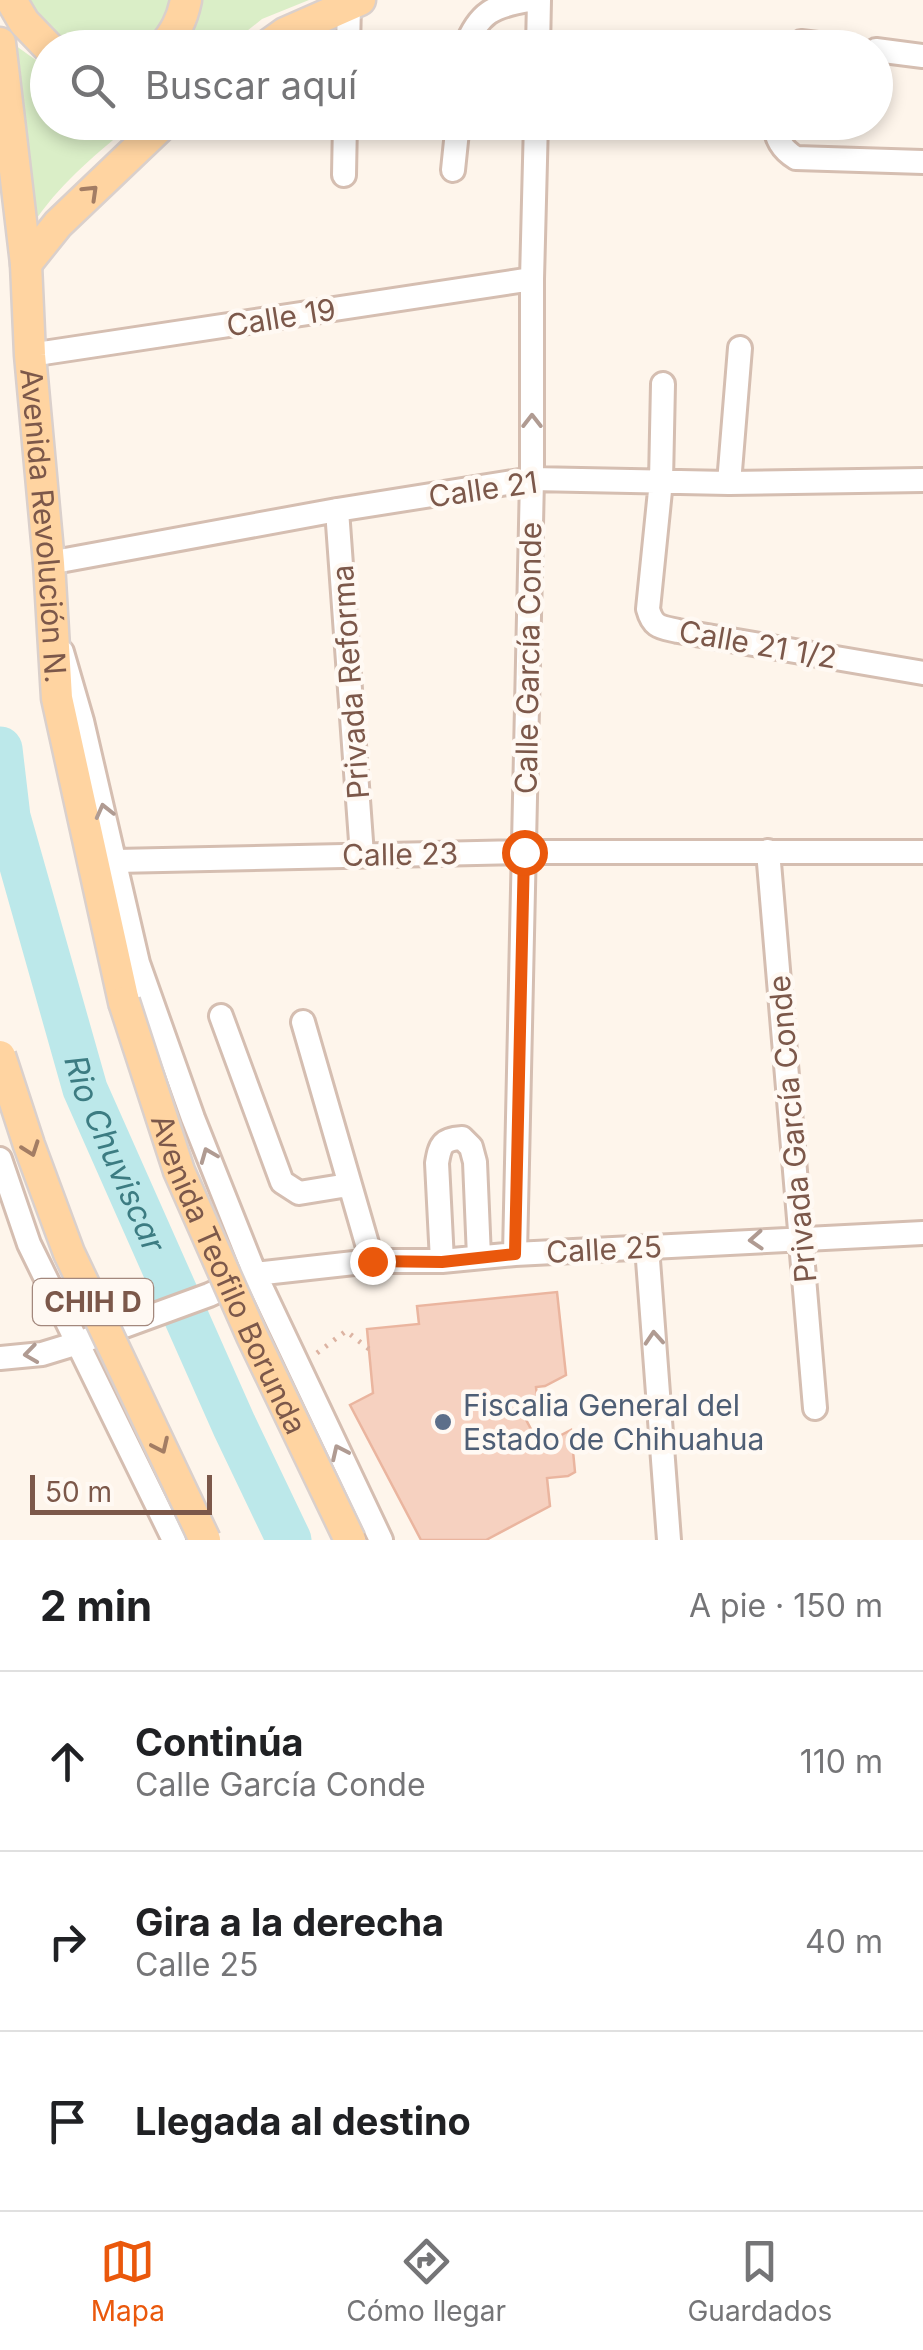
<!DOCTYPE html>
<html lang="es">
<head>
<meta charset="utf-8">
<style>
	:root { --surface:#fff; --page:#f6f6f6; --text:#202124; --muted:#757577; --line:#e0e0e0; --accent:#ea580c }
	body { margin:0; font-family:Inter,sans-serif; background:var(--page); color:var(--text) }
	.scale { position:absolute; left:30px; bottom:25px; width:182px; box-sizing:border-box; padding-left:10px; border:5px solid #7c584a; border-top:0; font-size:28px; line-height:35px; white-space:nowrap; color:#7c584a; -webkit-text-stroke:8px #fff9f3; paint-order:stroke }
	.stop { position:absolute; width:30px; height:30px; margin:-22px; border:8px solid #ea580c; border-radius:50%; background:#fff }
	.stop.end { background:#ea580c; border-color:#fff; box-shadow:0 2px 10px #0008 }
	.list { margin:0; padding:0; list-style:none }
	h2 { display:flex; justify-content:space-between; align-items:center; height:130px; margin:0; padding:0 40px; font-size:42px }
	h2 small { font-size:32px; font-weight:400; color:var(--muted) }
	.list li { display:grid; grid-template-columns:65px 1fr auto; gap:30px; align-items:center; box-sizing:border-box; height:180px; padding:0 40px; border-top:2px solid var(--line) }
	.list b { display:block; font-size:38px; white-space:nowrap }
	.list p { margin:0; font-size:32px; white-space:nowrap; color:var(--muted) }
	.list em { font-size:32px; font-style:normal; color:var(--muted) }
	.icon { flex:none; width:55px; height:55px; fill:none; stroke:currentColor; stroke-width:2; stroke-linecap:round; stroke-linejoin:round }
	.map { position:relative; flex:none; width:923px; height:1540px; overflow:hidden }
	.search { position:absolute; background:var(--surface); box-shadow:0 5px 15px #0003; left:30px; right:30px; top:30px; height:110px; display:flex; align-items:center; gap:25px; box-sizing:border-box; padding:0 35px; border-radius:55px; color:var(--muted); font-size:38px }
	.sheet { height:670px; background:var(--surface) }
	nav { display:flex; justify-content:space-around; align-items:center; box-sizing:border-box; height:140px; border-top:2px solid var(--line); background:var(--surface); font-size:28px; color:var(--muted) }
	nav a { display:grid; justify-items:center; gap:5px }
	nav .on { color:var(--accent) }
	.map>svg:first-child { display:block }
	.green { fill:#daeec7 }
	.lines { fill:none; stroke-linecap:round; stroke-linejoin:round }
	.river { stroke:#bce8ea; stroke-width:45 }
	.building { fill:#f6d1c0; stroke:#eab59f; stroke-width:2.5 }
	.minor-casing { stroke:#d5beb1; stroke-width:28 }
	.major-casing { stroke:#dad0cc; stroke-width:35 }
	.path { stroke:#dcb3a2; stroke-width:5; stroke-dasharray:2.5 8; stroke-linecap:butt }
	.minor { stroke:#fff; stroke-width:22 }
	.major { stroke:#ffd4a1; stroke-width:30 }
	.major-bridge-casing { stroke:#dad0cc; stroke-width:35; stroke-linecap:butt }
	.major-bridge { stroke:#ffd4a1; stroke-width:30 }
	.oneway { stroke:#a37d64 }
	.oneway2 { stroke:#b09b92 }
	.route { stroke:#ea580c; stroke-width:12 }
	.service-dot { fill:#5c6f8a; stroke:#fff9f3; stroke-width:4 }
	.labels { text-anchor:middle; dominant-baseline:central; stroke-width:9; stroke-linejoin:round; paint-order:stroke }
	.shield { fill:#fff9f3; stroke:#a3887d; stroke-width:2.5 }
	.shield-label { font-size:28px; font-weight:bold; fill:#7c584a }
	.street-label { font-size:30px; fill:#7c584a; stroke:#fff9f3 }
	.service-label { font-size:30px; fill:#4e5e75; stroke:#fff9f3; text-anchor:start }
	.water-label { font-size:32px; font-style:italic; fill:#3c7c82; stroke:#fff9f3 }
</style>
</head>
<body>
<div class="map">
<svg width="923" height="1540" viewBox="0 0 923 1540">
	<rect width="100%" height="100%" fill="#fef5eb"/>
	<path class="green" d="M30,0H172L164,30L137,48L70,47L34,13Z
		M202,0H309L262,19L227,47L175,48L185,38Z
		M12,43L47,68L48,122L134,123C98,152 64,180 37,218Z"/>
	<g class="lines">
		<path class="river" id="s1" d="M0,749L8,817L85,1089L234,1425L289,1540"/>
	</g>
	<path class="building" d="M557,1292L566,1375L545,1386L536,1387L538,1406L523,1414L540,1446L571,1430L575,1472L568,1476L547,1478L550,1506L486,1540H421L350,1405L373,1393L367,1329L419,1324L417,1306Z"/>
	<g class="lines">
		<g class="minor-casing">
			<path id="minor" d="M801,42L850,48
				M348,48L349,4
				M465,48C479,12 493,6 529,0
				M538,48L539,0
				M876,50L923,56
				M773,122C777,139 781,149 796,158L923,162
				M453,170L458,122
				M344,175L345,122
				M30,355L532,279
				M663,384L661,481L648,609C653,628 661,627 678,631L923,673
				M729,483L740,348
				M337,510L362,855
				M49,563L337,510L532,479L729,483L923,480
				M62,652L82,721L138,963L193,1118L255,1274L381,1540
				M768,851L815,1408
				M116,861L524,852H923
				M221,1016L282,1182L299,1193L348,1185
				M303,1022L372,1261
				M0,1159L29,1244L174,1540
				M647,1247L669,1540
				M515,1254L532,479V279L536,122
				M442,1261L437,1163C440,1145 442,1139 462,1138L471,1147L475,1162L479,1257
				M0,1358L42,1354L78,1343L209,1295L255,1274L372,1261H442L515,1254L923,1233"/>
		</g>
		<g class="major-casing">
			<g id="major">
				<path d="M11,0L24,22L49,48"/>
				<path id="s2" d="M0,43L26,264L30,355L49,563L57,698L124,1002"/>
				<path d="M162,48C175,33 182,20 186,0"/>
				<path d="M264,48L285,33L360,0"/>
				<path d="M26,264L58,224L165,122"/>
			</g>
		</g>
		<path class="path" d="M317,1353L346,1331L369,1349"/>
		<use href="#minor" class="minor"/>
		<use href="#major" class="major"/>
		<g class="major-bridge-casing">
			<g id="major-bridge">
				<path id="s3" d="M124,1002L179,1171L252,1336L350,1540"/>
				<path d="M0,1056L29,1145L69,1253L205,1540"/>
			</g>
		</g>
		<use href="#major-bridge" class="major-bridge"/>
	</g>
	<defs><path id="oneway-chevron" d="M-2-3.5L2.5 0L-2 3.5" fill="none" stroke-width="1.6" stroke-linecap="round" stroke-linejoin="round" transform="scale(2.5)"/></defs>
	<g class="oneway">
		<use href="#oneway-chevron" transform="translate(91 192) rotate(-44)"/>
		<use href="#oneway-chevron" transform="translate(31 1149) rotate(70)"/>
		<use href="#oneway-chevron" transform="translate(161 1446) rotate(65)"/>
	</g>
	<g class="oneway2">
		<use href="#oneway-chevron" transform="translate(532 421) rotate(-90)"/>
		<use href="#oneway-chevron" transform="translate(104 811) rotate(-104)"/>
		<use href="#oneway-chevron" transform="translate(208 1155) rotate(-112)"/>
		<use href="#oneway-chevron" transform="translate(756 1240) rotate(176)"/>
		<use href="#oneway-chevron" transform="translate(654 1338) rotate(-94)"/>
		<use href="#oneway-chevron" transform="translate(31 1354) rotate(172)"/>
		<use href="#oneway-chevron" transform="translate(339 1452) rotate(-115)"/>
	</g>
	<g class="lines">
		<path class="route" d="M372,1261L442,1262L515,1254L524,852"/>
	</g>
	<circle class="service-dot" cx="443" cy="1422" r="10"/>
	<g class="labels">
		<rect class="shield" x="33" y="1279" width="120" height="46" rx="8"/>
		<g class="shield-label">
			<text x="93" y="1302">CHIH D</text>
		</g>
		<g class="street-label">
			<text transform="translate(281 317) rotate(-9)">Calle 19</text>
			<text transform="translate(483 489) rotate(-8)">Calle 21</text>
			<text stroke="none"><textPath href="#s2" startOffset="485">Avenida Revolución N.</textPath></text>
			<text transform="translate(758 644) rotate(10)">Calle 21 1/2</text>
			<text transform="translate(528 658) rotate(-89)">Calle García Conde</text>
			<text transform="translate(350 682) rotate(-94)">Privada Reforma</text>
			<text transform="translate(400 854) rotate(-1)">Calle 23</text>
			<text transform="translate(792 1129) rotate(-95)">Privada García Conde</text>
			<text transform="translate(604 1249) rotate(-3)">Calle 25</text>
			<text stroke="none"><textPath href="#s3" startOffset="292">Avenida Teofilo Borunda</textPath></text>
		</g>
		<g class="service-label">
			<text x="463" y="1405">Fiscalia General del<tspan x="463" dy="34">Estado de Chihuahua</tspan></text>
		</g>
		<g class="water-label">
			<text stroke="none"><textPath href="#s1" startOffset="422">Rio Chuviscar</textPath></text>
		</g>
	</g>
</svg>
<div class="scale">50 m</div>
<div class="stop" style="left:524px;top:852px"></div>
<div class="stop end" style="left:372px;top:1261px"></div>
<div class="search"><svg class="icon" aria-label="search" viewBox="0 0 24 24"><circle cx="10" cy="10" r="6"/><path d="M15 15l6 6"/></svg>Buscar aquí</div>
</div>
<section class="sheet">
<h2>2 min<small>A pie · 150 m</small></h2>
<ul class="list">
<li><svg class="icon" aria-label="ahead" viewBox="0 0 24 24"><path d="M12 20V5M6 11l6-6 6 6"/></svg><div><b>Continúa</b><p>Calle García Conde</p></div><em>110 m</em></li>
<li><svg class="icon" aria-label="right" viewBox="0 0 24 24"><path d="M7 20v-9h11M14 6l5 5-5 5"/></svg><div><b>Gira a la derecha</b><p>Calle 25</p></div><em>40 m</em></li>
<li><svg class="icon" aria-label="arrive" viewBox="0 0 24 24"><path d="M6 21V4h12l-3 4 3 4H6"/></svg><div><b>Llegada al destino</b></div></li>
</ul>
</section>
<nav>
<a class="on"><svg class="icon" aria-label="map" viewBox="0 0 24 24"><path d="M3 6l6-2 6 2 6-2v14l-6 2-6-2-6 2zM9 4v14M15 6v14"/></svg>Mapa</a>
<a><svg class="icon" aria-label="directions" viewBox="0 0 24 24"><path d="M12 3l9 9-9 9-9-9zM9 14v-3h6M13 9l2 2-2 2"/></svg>Cómo llegar</a>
<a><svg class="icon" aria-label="saved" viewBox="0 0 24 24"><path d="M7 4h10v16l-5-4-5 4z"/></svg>Guardados</a>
</nav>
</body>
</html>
